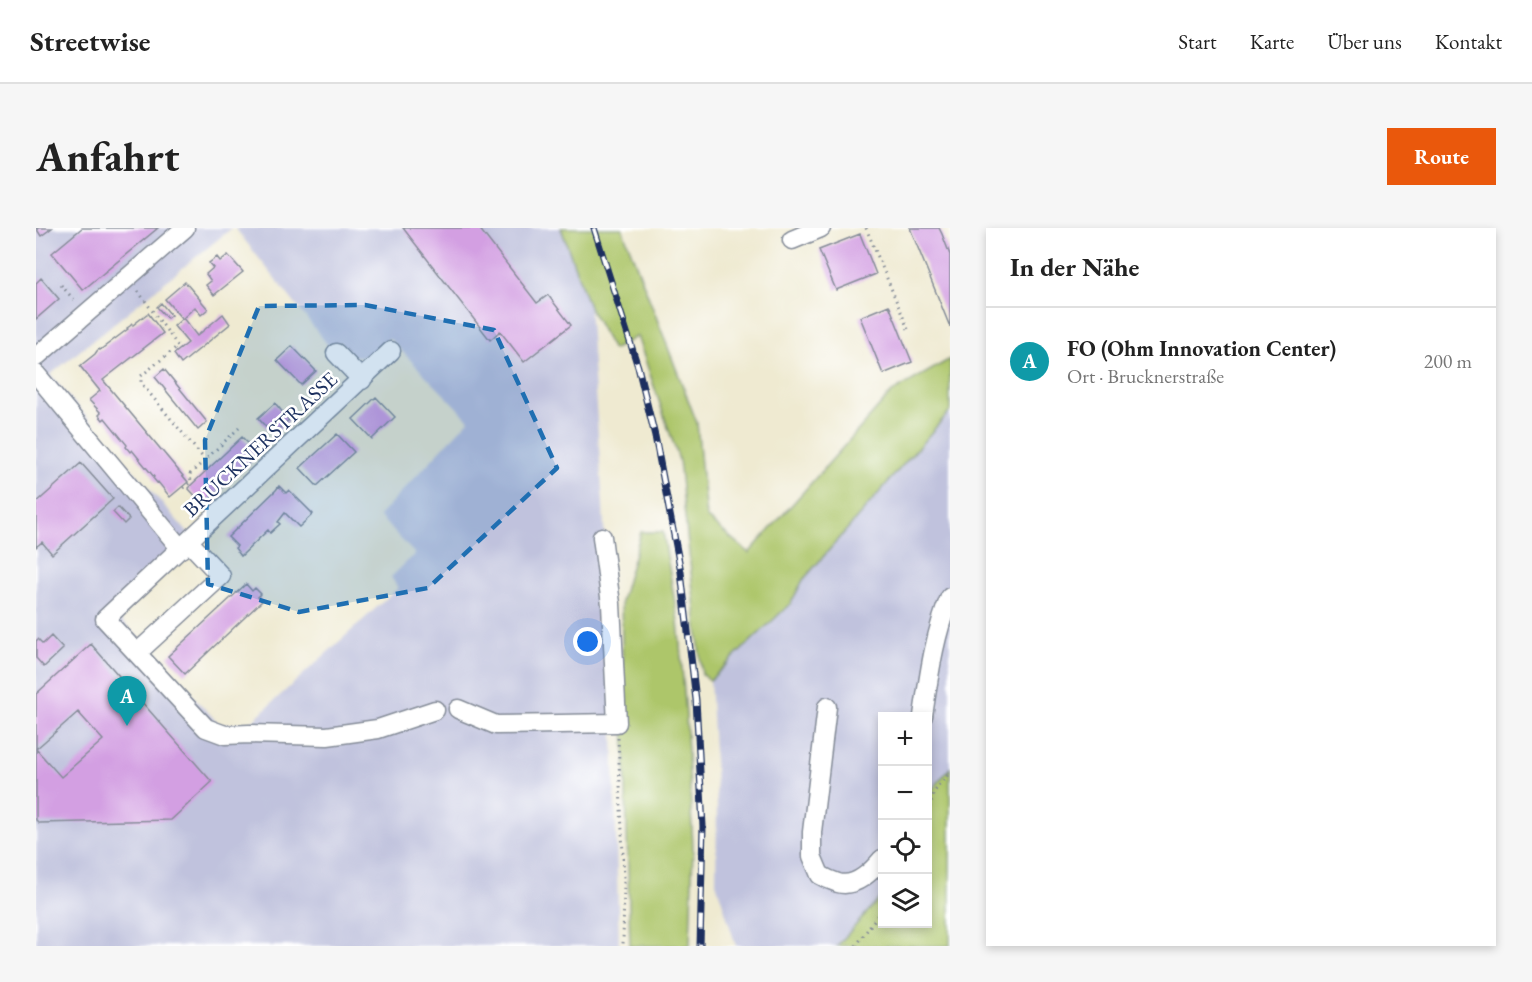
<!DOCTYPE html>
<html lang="de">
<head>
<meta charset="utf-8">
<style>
	:root { --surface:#fff; --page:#f6f6f6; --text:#222; --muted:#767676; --line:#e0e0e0; --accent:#ea580c }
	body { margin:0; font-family:"EB Garamond",serif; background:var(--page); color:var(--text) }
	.controls { position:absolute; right:18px; bottom:18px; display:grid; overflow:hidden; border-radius:0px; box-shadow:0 3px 9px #0003 }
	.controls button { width:54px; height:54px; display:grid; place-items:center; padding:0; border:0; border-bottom:2px solid var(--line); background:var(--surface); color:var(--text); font:30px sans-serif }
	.you { position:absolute; left:552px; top:414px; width:21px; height:21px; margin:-15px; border:4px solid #fff; border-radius:50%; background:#1a73e8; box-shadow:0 0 0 9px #1a73e833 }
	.badge { display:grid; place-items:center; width:39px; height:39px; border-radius:50%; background:var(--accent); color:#fff; font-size:20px; font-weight:700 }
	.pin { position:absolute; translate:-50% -50px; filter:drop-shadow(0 2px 3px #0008) }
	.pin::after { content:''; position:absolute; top:32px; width:21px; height:18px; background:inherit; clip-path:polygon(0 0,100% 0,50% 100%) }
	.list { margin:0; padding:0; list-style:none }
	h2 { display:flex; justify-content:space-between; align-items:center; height:78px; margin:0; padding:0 24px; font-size:26px }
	h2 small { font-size:20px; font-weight:400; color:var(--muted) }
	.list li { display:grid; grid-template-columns:39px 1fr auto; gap:18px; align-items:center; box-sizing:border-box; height:108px; padding:0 24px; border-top:2px solid var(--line) }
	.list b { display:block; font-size:22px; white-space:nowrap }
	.list p { margin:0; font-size:20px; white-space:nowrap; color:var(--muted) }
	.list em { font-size:20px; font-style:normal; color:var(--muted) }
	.icon { flex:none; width:33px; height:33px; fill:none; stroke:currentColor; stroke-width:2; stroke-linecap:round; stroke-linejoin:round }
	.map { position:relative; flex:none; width:914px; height:718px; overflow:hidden; border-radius:0px }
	header { display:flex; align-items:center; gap:36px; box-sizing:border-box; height:84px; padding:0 30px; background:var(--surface); border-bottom:2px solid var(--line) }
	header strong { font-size:28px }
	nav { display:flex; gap:33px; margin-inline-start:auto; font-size:21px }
	.intro { display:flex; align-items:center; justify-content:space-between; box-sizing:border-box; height:144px; padding:0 36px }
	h1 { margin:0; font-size:42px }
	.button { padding:15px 27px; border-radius:0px; background:var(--accent); color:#fff; font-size:21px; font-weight:700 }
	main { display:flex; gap:36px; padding:0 36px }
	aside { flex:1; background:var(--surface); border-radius:0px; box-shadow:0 3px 9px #0003 }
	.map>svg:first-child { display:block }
	.industrial { fill:#c0c2dd }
	.green { fill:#adc66b; stroke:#647a64; stroke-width:1.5 }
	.building { fill:#d39fe2; fill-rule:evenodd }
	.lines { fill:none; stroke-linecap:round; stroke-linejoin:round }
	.minor-casing { stroke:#858c98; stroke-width:21 }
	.path { stroke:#858c98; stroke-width:3; stroke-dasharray:1.5 4.5; stroke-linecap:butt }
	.minor { stroke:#fff; stroke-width:18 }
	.rail-casing { stroke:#1b2f5e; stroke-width:7 }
	.rail { stroke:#fff; stroke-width:4.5; stroke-dasharray:14; stroke-linecap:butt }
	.marked { fill:#1f6fb2; fill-opacity:0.2; stroke:#1f6fb2; stroke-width:4.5; stroke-dasharray:12 8; stroke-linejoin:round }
	.labels { text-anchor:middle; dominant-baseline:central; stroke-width:5; stroke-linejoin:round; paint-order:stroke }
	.street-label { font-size:21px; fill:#1b2f5e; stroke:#fff }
</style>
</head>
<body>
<header>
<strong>Streetwise</strong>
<nav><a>Start</a><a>Karte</a><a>Über uns</a><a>Kontakt</a></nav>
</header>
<div class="intro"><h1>Anfahrt</h1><a class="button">Route</a></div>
<main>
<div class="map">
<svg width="914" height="718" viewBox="0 0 914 718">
	<rect width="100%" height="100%" fill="#fff"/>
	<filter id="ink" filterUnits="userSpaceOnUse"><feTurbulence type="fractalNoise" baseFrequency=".0167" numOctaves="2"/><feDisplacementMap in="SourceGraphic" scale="12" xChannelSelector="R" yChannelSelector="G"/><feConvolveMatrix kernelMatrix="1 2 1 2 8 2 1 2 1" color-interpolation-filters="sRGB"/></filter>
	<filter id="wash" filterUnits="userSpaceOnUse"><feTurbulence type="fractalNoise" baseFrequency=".008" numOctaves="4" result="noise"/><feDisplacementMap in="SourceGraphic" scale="24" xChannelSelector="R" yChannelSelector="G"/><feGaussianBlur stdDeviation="1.35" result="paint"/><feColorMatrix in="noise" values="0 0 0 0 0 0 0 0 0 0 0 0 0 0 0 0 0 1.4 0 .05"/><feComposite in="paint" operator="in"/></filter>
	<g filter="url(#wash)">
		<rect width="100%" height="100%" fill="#efead1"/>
		<path class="industrial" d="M0,0H196L14,147L160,314L81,388L121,429L184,497L215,494L362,360L355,349L379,326L343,288L433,192L353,110L334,129L318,128L304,114L295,121L199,0H525L553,79L567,276L577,502L583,718H0Z
			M914,183V540L894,564L892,573V488H846V668L801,718H700L680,654L681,576L674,452L755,376L767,352Z"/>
		<path class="green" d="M525,0H586L661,195L670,289L713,325L856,164L914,131V183L767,352L755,375L674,452L666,447L643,232L601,108L577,122L553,79Z
			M605,304H627L642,393L650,487L657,618L654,718H594L585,373Z
			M914,540V718H801L846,668V696H892V573L894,564Z"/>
		<g id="blocks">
			<path class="building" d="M0,0H16L5,8Z
				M46,0H122L47,62L16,25Z
				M367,0H443L501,75L512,67L535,97L488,134L464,103L454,112Z
				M874,0H903L906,6L914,27V99Z
				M824,6L840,46L800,62L783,22Z
				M192,27L207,44L178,67L170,57L175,53L170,46L177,40L173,35L181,29L184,33Z
				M5,50L23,71L0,91V55Z
				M149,54L172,81L165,87L159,79L146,91L129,71Z
				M125,75L135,87L131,90L121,79Z
				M853,77L876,134L847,146L824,89Z
				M112,85L127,105L67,152L152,254L134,269L122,254L121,255L117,250L118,249L96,222L94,224L90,219L91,217L69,190L67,192L63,187L65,185L53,172L64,163L44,138L59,126L61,123L63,121L64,122L92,101L91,100L94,98L96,96L97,97Z
				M187,86L194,96L145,136L138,126L152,115L138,98L147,90L161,108Z
				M256,118L280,143L265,157L241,132Z
				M128,141L171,194L162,202L119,149Z
				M340,169L359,189L336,211L317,191Z
				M239,175L253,192L236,206L222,190Z
				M301,206L318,224L281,258L264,240Z
				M206,209L222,226L168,277L152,260Z
				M45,235L77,271L16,326L6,314L0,319V275Z
				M243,258L250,265L253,262L277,286L263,299L249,285L242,294L244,296L234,305L232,302L205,328L199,320L201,318L192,309L240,262Z
				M82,279L93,291L88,296L77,284Z
				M210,356L216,363L219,360L225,366L222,369L226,373L149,446L132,428Z
				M15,408L27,421L8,439L0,430V413L2,411L7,416Z
				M55,416L176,554L135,592L3,595L0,592V466ZM42,484L67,512L25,549L0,521Z"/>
		</g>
	</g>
	<g filter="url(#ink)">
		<use href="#blocks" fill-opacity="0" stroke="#858c98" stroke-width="1.5"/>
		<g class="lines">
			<g class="minor-casing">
				<path id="minor" d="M756,12L785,0
					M355,123L69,391L170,500L189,507L213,506L291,508L342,501L399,482
					M300,125L326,152
					M0,129L149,0
					M0,146L145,321
					M101,425L185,348L153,314
					M791,479L776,604V628L784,647C789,650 796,653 802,655C820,660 836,643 846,631
					M422,481L460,497L581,495L575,376L566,309
					M887,488C893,448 898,407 914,369"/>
			</g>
			<path class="path" d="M830,0L872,101
				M25,57L39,73
				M102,63L142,118L105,148V155L169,232
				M147,260L155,254L154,246L203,200
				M582,510L588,650L587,718
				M892,585L898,564L914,544
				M820,718L846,681"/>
			<use href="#minor" class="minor"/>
			<g class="rail-casing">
				<path id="rail" d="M558,0L602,139L619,208L645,344L660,472L667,598L664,718"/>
			</g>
			<use href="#rail" class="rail"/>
		</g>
	</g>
	<path class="marked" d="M329,77L458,102L521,240L392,360L263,384L172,356L169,212L223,78Z"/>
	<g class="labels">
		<g class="street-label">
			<text transform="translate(224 216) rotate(-43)">BRUCKNERSTRASSE</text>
		</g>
	</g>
</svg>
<div class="controls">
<button>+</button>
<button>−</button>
<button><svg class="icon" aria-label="locate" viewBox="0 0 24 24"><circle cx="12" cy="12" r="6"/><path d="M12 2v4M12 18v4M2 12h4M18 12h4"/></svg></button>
<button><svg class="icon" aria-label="layers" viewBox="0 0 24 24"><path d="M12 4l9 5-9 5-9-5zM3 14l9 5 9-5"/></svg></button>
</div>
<div class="you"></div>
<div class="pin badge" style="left:91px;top:498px;background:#0f9aa8">A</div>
</div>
<aside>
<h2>In der Nähe<small></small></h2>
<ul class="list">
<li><span class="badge" style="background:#0f9aa8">A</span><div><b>FO (Ohm Innovation Center)</b><p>Ort · Brucknerstraße</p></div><em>200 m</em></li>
</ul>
</aside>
</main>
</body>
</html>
